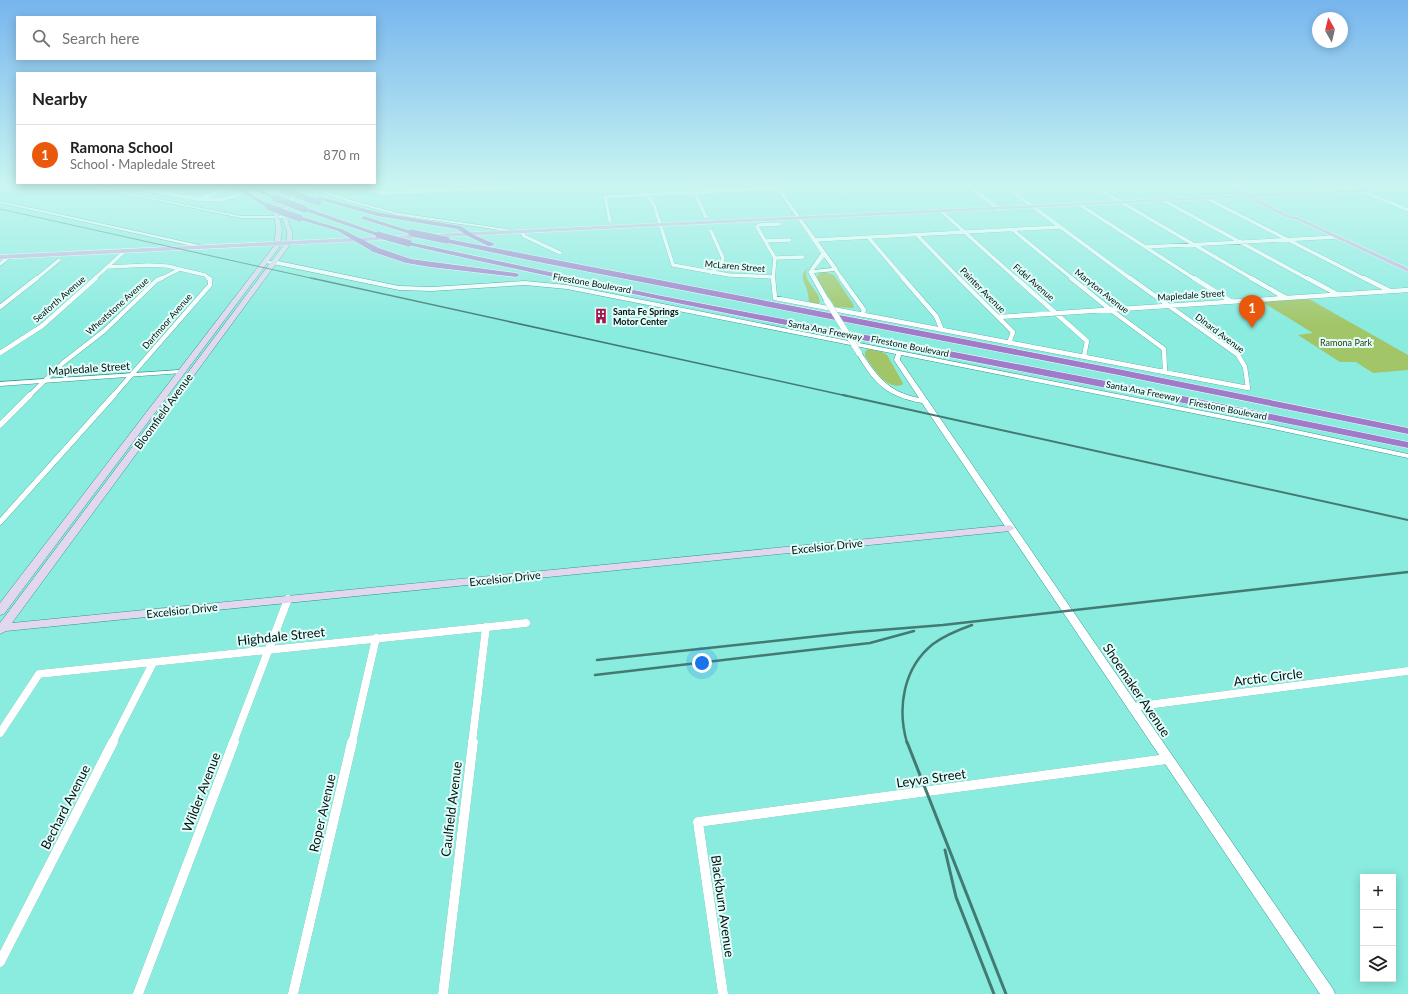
<!DOCTYPE html>
<html lang="en">
<head>
<meta charset="utf-8">
<style>
	:root { --surface:#fff; --page:#f2f2f2; --text:#202124; --muted:#757577; --line:#e0e0e0; --accent:#ea580c }
	body { margin:0; font-family:Lato,sans-serif; background:var(--page); color:var(--text) }
	.controls { position:absolute; right:12px; bottom:12px; display:grid; overflow:hidden; border-radius:0px; box-shadow:0 2px 10px #0003 }
	.controls button { width:36px; height:36px; display:grid; place-items:center; padding:0; border:0; border-bottom:1px solid var(--line); background:var(--surface); color:var(--text); font:20px sans-serif }
	.compass { position:absolute; left:1312px; top:12px; width:36px; height:36px; border-radius:50%; background:var(--surface); box-shadow:0 2px 10px #0003; rotate:352deg }
	.you { position:absolute; left:702px; top:663px; width:14px; height:14px; margin:-10px; border:3px solid #fff; border-radius:50%; background:#1a73e8; box-shadow:0 0 0 6px #1a73e833 }
	.badge { display:grid; place-items:center; width:26px; height:26px; border-radius:50%; background:var(--accent); color:#fff; font-size:13px; font-weight:700 }
	.pin { position:absolute; translate:-50% -33px; filter:drop-shadow(0 1px 2px #0008) }
	.pin::after { content:''; position:absolute; top:21px; width:14px; height:12px; background:inherit; clip-path:polygon(0 0,100% 0,50% 100%) }
	.list { margin:0; padding:0; list-style:none }
	h2 { display:flex; justify-content:space-between; align-items:center; height:52px; margin:0; padding:0 16px; font-size:17px }
	h2 small { font-size:13px; font-weight:400; color:var(--muted) }
	.list li { display:grid; grid-template-columns:26px 1fr auto; gap:12px; align-items:center; box-sizing:border-box; height:60px; padding:0 16px; border-top:1px solid var(--line) }
	.list b { display:block; font-size:15px; white-space:nowrap }
	.list p { margin:0; font-size:13px; white-space:nowrap; color:var(--muted) }
	.list em { font-size:13px; font-style:normal; color:var(--muted) }
	.icon { flex:none; width:22px; height:22px; fill:none; stroke:currentColor; stroke-width:2; stroke-linecap:round; stroke-linejoin:round }
	.map { position:relative; flex:none; width:1408px; height:994px; overflow:hidden }
	.search { position:absolute; background:var(--surface); box-shadow:0 2px 10px #0003; left:16px; top:16px; width:360px; height:44px; display:flex; align-items:center; gap:10px; box-sizing:border-box; padding:0 14px; border-radius:0px; color:var(--muted); font-size:15px }
	.panel { position:absolute; background:var(--surface); box-shadow:0 2px 10px #0003; left:16px; top:72px; width:360px; height:112px; border-radius:0px }
	.map>svg:first-child { display:block }
	.green { fill:#a2c567 }
	.lines { fill:none; stroke-linecap:round; stroke-linejoin:round }
	.minor-far4-casing { stroke:#31978e; stroke-width:4 }
	.minor-far3-casing { stroke:#31978e; stroke-width:5 }
	.minor-far2-casing { stroke:#31978e; stroke-width:6 }
	.minor-far1-casing { stroke:#31978e; stroke-width:8 }
	.minor-casing { stroke:#31978e; stroke-width:10 }
	.tertiary-casing { stroke:#31978e; stroke-width:1 }
	.secondary-casing { stroke:#31978e; stroke-width:1 }
	.primary-casing { stroke:#fff; stroke-width:1 }
	.motorway-casing { stroke:#fff; stroke-width:1 }
	.minor-far4 { stroke:#fff; stroke-width:3.5 }
	.minor-far3 { stroke:#fff; stroke-width:4.5 }
	.minor-far2 { stroke:#fff; stroke-width:5.5 }
	.minor-far1 { stroke:#fff; stroke-width:8 }
	.minor { stroke:#fff; stroke-width:10 }
	.tertiary { fill:#fff; fill-rule:evenodd }
	.secondary { fill:#e3d7ef; fill-rule:evenodd }
	.primary { fill:#c7afdf; fill-rule:evenodd }
	.motorway { fill:#a17ac9; fill-rule:evenodd }
	.rail-far4 { stroke:#437a73; stroke-width:1 }
	.rail-far3 { stroke:#437a73; stroke-width:1.5 }
	.rail-far2 { stroke:#437a73; stroke-width:2 }
	.rail-far1 { stroke:#437a73; stroke-width:2.5 }
	.rail { stroke:#437a73; stroke-width:3 }
	.tertiary-bridge-casing { stroke:#31978e; stroke-width:6; stroke-linecap:butt }
	.motorway-bridge-casing { stroke:#fff; stroke-width:8; stroke-linecap:butt }
	.tertiary-bridge { stroke:#fff; stroke-width:6 }
	.motorway-bridge { stroke:#a17ac9; stroke-width:7 }
	.labels { text-anchor:middle; dominant-baseline:central; stroke-width:4; stroke-linejoin:round; paint-order:stroke }
	.far-street-label { font-size:9px; fill:#00100e; stroke:#e3fefa }
	.far-poi-label { font-size:9px; font-weight:bold; fill:#00100e; stroke:#e3fefa; text-anchor:start }
	.far-park-label { font-size:9px; fill:#2d3c0f; stroke:#e3fefa }
	.street-label { font-size:11px; fill:#00100e; stroke:#e3fefa }
	.near-street-label { font-size:13px; fill:#00100e; stroke:#e3fefa }
</style>
</head>
<body>
<div class="map">
<svg width="1408" height="994" viewBox="0 0 1408 994">
	<rect width="100%" height="100%" fill="#8aebdf"/>
	<path class="green" d="M816,259C813,262 809,265 807,269C801,282 823,292 819,304L809,302C808,277 792,281 816,259Z
		M824,272L834,275L853,304L854,308L835,307L817,278L818,274Z
		M1309,299L1408,355V370L1373,373L1356,362H1340L1298,335L1313,333L1262,302Z
		M868,349L882,352L887,355L903,383L902,385C885,390 873,367 865,356V352Z"/>
	<g class="lines">
		<g class="minor-far4-casing">
			<path id="minor-far4" d="M130,187L198,199L222,200L238,195
				M357,187L383,193L516,187
				M547,187V192
				M643,187L654,205L673,265L729,275L773,277
				M837,187L842,192
				M970,187L1000,210
				M1017,187L1014,191L1017,195L1131,279
				M1095,187L1253,279
				M108,190L124,187
				M1359,190L1408,210
				M694,191L706,217
				M202,198L224,190L217,187
				M1161,199L1308,279
				M1208,199L1365,279
				M1077,203L1195,279
				M940,210L1017,279
				M610,221L605,197L777,188
				M1013,230L1073,279
				M711,231L723,258L722,263L711,273
				M523,234L524,236L560,253
				M917,235L960,279
				M868,237L904,279
				M815,240L1060,227
				M765,241L790,240
				M1146,247L1337,237
				M775,258L803,257
				M0,264L10,256
				M108,267L149,265L167,266L205,275L210,279
				M835,269L842,279
				M36,279L59,260
				M94,279L125,251
				M160,279L178,270
				M773,279L775,258L757,227L759,225L780,224"/>
		</g>
		<g class="minor-far3-casing">
			<path id="minor-far3" d="M773,278L775,298L1248,388L1245,367L1238,355L1130,278
				M841,278L864,310L862,315
				M903,278L936,316L942,330
				M959,278L1013,332L1009,343
				M1016,278L1087,341L1084,356
				M1071,278L1111,310L1164,349L1165,372
				M1194,278L1232,302
				M1251,278L1286,298
				M1307,278L1337,294
				M1364,278L1390,291
				M0,307L37,278
				M999,317L1408,290
				M0,353L42,326L96,278
				M29,396L64,362L104,331L157,280L162,278
				M113,396L210,285V279L208,278"/>
		</g>
		<g class="minor-far2-casing">
			<path id="minor-far2" d="M0,425L30,395
				M0,522L114,395"/>
		</g>
		<g class="minor-far1-casing">
			<path id="minor-far1" d="M1132,707L1408,671
				M0,733L39,674L526,623
				M112,743L153,663
				M233,743L288,599
				M352,743L376,638
				M472,743L486,627"/>
		</g>
		<g class="minor-casing">
			<path id="minor" d="M0,962L113,742
				M138,994L234,742
				M293,994L352,742
				M443,994L473,742
				M723,994L698,822L1167,759"/>
		</g>
		<g class="tertiary-casing">
			<path id="tertiary" d="M92,187H99L241,216H284L286,217L284,218H241Z
				M294,187L318,189L354,201L398,213L513,230L515,231L513,232L398,215L352,203L317,191L295,189Z
				M775,187H779L838,269L835,271L814,273L830,301L829,302L824,301L808,272L821,253ZM824,257L832,268L814,270Z
				M0,201L204,246L206,247L202,251L200,250L201,248L0,203Z
				M263,261H278L399,286L432,287L525,281L567,285L1273,425L1408,454V458L1273,429L901,355L900,360L1333,989L1335,994H1320L922,403C885,396 875,384 856,353L859,351L861,352C877,376 888,392 919,398L894,360L896,354L567,289L525,285L432,291L399,290L278,265L265,263L263,262Z
				M180,370L183,372L182,373L0,386V382Z"/>
		</g>
		<g class="secondary-casing">
			<path id="secondary" d="M300,187H304C297,197 284,207 288,221C291,232 294,228 292,242L12,623L1010,525L1015,528L1010,531L6,631L0,634V623L286,242C289,227 286,232 283,220C279,207 292,196 300,187Z
				M285,196L289,197L279,209L278,213L282,229L280,246L4,614L0,615V603L274,246L276,229L274,213L275,208Z"/>
		</g>
		<g class="primary-casing">
			<path id="primary" d="M1227,187H1234L1247,194L1408,187V190L1255,197L1290,216L1298,217L1408,268V272L1295,219L1287,218L1250,200L1249,197L0,259V255L1242,195Z"/>
		</g>
		<g class="motorway-casing">
			<path id="motorway" d="M233,187H240L272,207L267,208Z
				M247,187H255L278,198L273,199Z
				M273,187H281L288,191L283,192Z
				M318,196L377,212L461,226L474,235L495,244L491,246H488L470,237L457,229L377,216L316,199V197Z
				M304,207L381,234L382,235L377,236L302,210L301,209Z
				M299,216L342,229L379,248L411,259L516,273L520,275L516,277L430,267L406,263L373,252L338,231L297,219L296,218Z
				M364,216L414,232L415,233L410,234L362,219L361,218Z
				M443,238L1118,369L1408,428V434L1118,375L533,261L443,242Z
				M405,241L657,295L1158,391L1408,442V448C1075,379 740,321 408,245H405Z"/>
		</g>
		<use href="#minor-far4" class="minor-far4"/>
		<use href="#minor-far3" class="minor-far3"/>
		<use href="#minor-far2" class="minor-far2"/>
		<use href="#minor-far1" class="minor-far1"/>
		<use href="#minor" class="minor"/>
		<use href="#tertiary" class="tertiary"/>
		<use href="#secondary" class="secondary"/>
		<use href="#primary" class="primary"/>
		<use href="#motorway" class="motorway"/>
		<path class="rail-far4" d="M0,209L315,279"/>
		<path class="rail-far3" d="M311,278L847,396"/>
		<path class="rail-far2" d="M843,395L1408,520"/>
		<path class="rail-far1" d="M597,660L856,632L943,625L1408,572
			M595,675L870,643L914,631
			M907,743C897,708 903,668 933,644C945,635 958,630 972,625"/>
		<path class="rail" d="M907,742L1006,994
			M945,850L956,897L994,994"/>
		<g class="tertiary-bridge-casing">
			<path id="tertiary-bridge" d="M827,301L859,353"/>
		</g>
		<g class="motorway-bridge-casing">
			<path id="motorway-bridge" d="M285,191L318,202
				M275,198L304,209
				M269,207L299,218
				M412,233L446,240
				M379,235L408,243"/>
		</g>
		<use href="#tertiary-bridge" class="tertiary-bridge"/>
		<use href="#motorway-bridge" class="motorway-bridge"/>
	</g>
	<linearGradient id="sky" x2="0" y2="1"><stop stop-color="#77b5ee"/><stop offset="0.57" stop-color="#caf6f1"/><stop offset="1" stop-color="#caf6f1" stop-opacity="0"/></linearGradient>
	<rect width="1408" height="326" fill="url(#sky)"/>
	<defs>
		<g id="building-bare" transform="scale(1.2)"><path d="M-4-6H4V6H1V3H-1V6H-4ZM-2.5-4.3h1.7v1.8h-1.7ZM.8-4.3h1.7v1.8H.8ZM-2.5-1h1.7V.8h-1.7ZM.8-1h1.7V.8H.8Z" fill="#a9164e" stroke="#e3fefa" stroke-width="2.5" paint-order="stroke"/></g>
	</defs>
	<g fill-rule="evenodd">
		<use href="#building-bare" x="601" y="316"/>
	</g>
	<g class="labels">
		<g class="far-street-label">
			<text transform="translate(735 266) rotate(5)">McLaren Street</text>
			<text transform="translate(1034 282) rotate(41)">Fidel Avenue</text>
			<text transform="translate(592 283) rotate(10)">Firestone Boulevard</text>
			<text transform="translate(983 290) rotate(45)">Painter Avenue</text>
			<text transform="translate(1102 291) rotate(38)">Maryton Avenue</text>
			<text transform="translate(1191 295) rotate(-4)">Mapledale Street</text>
			<text transform="translate(59 299) rotate(-41)">Seaforth Avenue</text>
			<text transform="translate(117 306) rotate(-42)">Wheatstone Avenue</text>
			<text transform="translate(167 321) rotate(-49)">Dartmoor Avenue</text>
			<text transform="translate(825 330) rotate(11)">Santa Ana Freeway</text>
			<text transform="translate(1220 333) rotate(37)">Dinard Avenue</text>
			<text transform="translate(910 346) rotate(11)">Firestone Boulevard</text>
			<text transform="translate(1143 391) rotate(11)">Santa Ana Freeway</text>
			<text transform="translate(1228 409) rotate(11)">Firestone Boulevard</text>
		</g>
		<g class="far-poi-label">
			<text x="613" y="311">Santa Fe Springs<tspan x="613" dy="10">Motor Center</tspan></text>
		</g>
		<g class="far-park-label">
			<text x="1346" y="342">Ramona Park</text>
		</g>
		<g class="street-label">
			<text transform="translate(89 368) rotate(-4)">Mapledale Street</text>
			<text transform="translate(163 411) rotate(-54)">Bloomfield Avenue</text>
			<text transform="translate(827 546) rotate(-6)">Excelsior Drive</text>
			<text transform="translate(505 578) rotate(-6)">Excelsior Drive</text>
			<text transform="translate(182 610) rotate(-6)">Excelsior Drive</text>
		</g>
		<g class="near-street-label">
			<text transform="translate(281 636) rotate(-6)">Highdale Street</text>
			<text transform="translate(1268 677) rotate(-7)">Arctic Circle</text>
			<text transform="translate(1137 690) rotate(56)">Shoemaker Avenue</text>
			<text transform="translate(931 778) rotate(-8)">Leyva Street</text>
			<text transform="translate(201 792) rotate(-69)">Wilder Avenue</text>
			<text transform="translate(65 807) rotate(-63)">Bechard Avenue</text>
			<text transform="translate(451 809) rotate(-83)">Caulfield Avenue</text>
			<text transform="translate(322 813) rotate(-77)">Roper Avenue</text>
			<text transform="translate(723 906) rotate(82)">Blackburn Avenue</text>
		</g>
	</g>
</svg>
<div class="controls">
<button>+</button>
<button>−</button>
<button><svg class="icon" aria-label="layers" viewBox="0 0 24 24"><path d="M12 4l9 5-9 5-9-5zM3 14l9 5 9-5"/></svg></button>
</div>
<svg class="compass" viewBox="-18 -18 36 36"><path d="M0-13l5 13h-10z" fill="#e53935"/><path d="M0 13l5-13h-10z" fill="#757577"/></svg>
<div class="you"></div>
<div class="pin badge" style="left:1252px;top:328px">1</div>
<div class="search"><svg class="icon" aria-label="search" viewBox="0 0 24 24"><circle cx="10" cy="10" r="6"/><path d="M15 15l6 6"/></svg>Search here</div>
<section class="panel">
<h2>Nearby<small></small></h2>
<ul class="list">
<li><span class="badge">1</span><div><b>Ramona School</b><p>School · Mapledale Street</p></div><em>870 m</em></li>
</ul>
</section>
</div>
</body>
</html>
